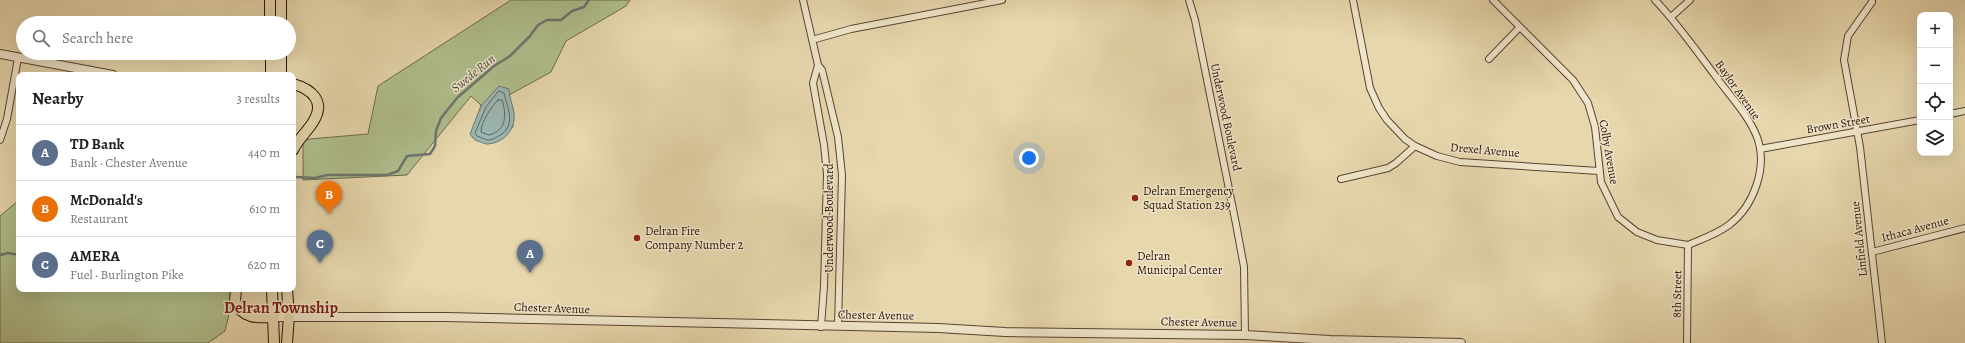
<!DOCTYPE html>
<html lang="en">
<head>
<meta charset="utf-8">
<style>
	:root { --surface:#fff; --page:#f2f2f2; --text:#202124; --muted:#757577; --line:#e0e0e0; --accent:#b45309 }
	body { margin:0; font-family:Alegreya,serif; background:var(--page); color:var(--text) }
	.controls { position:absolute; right:12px; top:12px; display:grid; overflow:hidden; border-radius:8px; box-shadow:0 4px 16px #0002 }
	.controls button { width:36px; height:36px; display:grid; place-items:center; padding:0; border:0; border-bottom:1px solid var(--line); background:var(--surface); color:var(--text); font:20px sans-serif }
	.you { position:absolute; left:1029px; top:158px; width:14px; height:14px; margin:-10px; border:3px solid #fff; border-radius:50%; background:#1a73e8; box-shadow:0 0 0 6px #1a73e833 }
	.badge { display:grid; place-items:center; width:26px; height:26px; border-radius:50%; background:var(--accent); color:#fff; font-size:13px; font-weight:700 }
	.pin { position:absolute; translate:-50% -33px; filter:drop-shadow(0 1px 2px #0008) }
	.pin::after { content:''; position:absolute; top:21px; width:14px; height:12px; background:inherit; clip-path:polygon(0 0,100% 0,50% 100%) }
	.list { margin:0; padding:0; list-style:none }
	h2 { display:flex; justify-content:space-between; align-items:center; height:52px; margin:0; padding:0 16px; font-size:17px }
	h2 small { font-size:13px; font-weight:400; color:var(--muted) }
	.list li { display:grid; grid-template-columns:26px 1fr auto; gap:12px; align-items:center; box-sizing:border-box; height:56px; padding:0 16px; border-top:1px solid var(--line) }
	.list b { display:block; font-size:15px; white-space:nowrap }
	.list p { margin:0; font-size:13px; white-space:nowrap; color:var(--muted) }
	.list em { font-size:13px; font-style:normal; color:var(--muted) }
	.icon { flex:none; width:22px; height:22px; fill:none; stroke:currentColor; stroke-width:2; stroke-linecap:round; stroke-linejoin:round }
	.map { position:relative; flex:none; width:1965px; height:343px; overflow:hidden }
	.search { position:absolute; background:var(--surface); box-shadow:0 4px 16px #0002; left:16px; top:16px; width:280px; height:44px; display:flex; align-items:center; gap:10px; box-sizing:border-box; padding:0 14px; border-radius:22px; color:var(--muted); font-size:15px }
	.panel { position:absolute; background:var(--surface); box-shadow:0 4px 16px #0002; left:16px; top:72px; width:280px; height:220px; border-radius:8px }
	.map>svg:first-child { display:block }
	.green { fill:#b0bf8e; stroke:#6c6a4c }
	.water { fill:#9bb7b4; stroke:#6d7670 }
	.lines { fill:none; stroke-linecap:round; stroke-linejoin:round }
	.shore { stroke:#62665e; stroke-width:1 }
	.stream { stroke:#6d7670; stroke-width:2.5 }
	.minor-casing { stroke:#584532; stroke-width:8 }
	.tertiary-casing { stroke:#584532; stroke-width:10 }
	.trunk-casing { stroke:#281409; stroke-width:12 }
	.minor { stroke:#efe5ca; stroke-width:6 }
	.tertiary { stroke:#efe5ca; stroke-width:8 }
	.trunk { stroke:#e7d7ad; stroke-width:10 }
	.poi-dot { fill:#8f2418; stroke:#efe5ca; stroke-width:1.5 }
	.labels { text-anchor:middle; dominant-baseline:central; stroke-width:3; stroke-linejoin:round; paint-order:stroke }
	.street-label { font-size:12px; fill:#281409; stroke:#efe5ca }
	.poi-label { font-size:12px; fill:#281409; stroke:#efe5ca; text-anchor:start }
	.water-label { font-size:13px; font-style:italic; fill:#504d45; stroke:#efe5ca }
	.district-label { font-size:16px; font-weight:bold; fill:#7a1f14; stroke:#efe5ca }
</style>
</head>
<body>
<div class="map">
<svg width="1965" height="343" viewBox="0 0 1965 343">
	<rect width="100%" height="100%" fill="#e7d7ad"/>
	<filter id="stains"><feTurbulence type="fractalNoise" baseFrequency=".005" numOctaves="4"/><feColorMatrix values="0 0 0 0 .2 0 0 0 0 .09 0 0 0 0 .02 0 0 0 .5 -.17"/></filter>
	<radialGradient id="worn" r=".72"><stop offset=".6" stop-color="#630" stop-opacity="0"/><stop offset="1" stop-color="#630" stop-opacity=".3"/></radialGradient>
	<path class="green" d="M511,0H630L626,6L566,41L551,72L509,95L513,127L472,137L481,105L471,96L407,175L303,180V142L309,139L368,134L378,86Z
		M19,200V289H235L225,331L208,343H0V216Z"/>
	<path class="water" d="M499,86L509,89C509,97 513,105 514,113C516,130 503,144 486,144L475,140L470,134L481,106Z"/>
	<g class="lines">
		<path class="shore" d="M499,91L504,93C507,107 516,123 502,134C497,137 493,140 487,140L477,136L475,133L486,107Z
			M498,100H502C507,115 506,131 489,135L481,132C481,122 491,107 498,100Z"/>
		<path class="stream" d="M295,177L315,178L327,175H387L398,171L407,156L430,154L435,146L436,131L441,118L457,98L494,66L510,56L530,36L538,25L547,20H561L572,11L584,7L589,0
			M0,255L8,253L19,255"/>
		<g class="minor-casing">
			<path id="minor" d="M803,0L818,65L822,70L838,137L842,175L838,326
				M1189,0L1195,20L1236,224L1244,267L1245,335
				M1353,0L1370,88L1379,108L1387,120L1405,139L1415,146L1437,156L1460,162L1599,171
				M1493,0L1573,80L1588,103L1595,127L1601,182L1618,217L1637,232L1657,240L1688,245
				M1655,0C1677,23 1695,49 1714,74C1728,94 1748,114 1757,137C1768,167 1754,206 1729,225C1717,234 1702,239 1688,245
				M1872,2L1848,36L1844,60L1860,147L1882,343
				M1671,17L1690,0
				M812,40L851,29L1002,0
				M1489,59L1519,28
				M818,65L813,83L824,145L827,174L824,286L821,327
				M1950,114L1965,111
				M0,140L7,119L18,58
				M1760,149L1920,120
				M1341,179L1388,168L1396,163L1415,146
				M1872,252L1965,228
				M1687,343L1688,245"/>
		</g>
		<g class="tertiary-casing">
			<path id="tertiary" d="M0,54L113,75
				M274,317H446L938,328L1005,332L1245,335L1330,340L1461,343"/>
		</g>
		<g class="trunk-casing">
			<path id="trunk" d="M270,0V23
				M281,0V23
				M281,53V75
				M271,75V53
				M293,84C312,89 326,102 313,122C307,132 298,139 293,150
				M236,289L235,301C242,319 258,318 274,317
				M272,289L274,343
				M287,289L289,316L287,343"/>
		</g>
		<use href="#minor" class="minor"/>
		<use href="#tertiary" class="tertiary"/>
		<use href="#trunk" class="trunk"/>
	</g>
	<g class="poi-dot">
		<circle cx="1135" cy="198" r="4"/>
		<circle cx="637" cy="238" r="4"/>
		<circle cx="1129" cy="263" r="4"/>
	</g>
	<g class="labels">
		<g class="street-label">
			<text transform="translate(1738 90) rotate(55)">Baylor Avenue</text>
			<text transform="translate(1226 117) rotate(78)">Underwood Boulevard</text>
			<text transform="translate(1838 124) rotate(-10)">Brown Street</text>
			<text transform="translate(1485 150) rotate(5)">Drexel Avenue</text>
			<text transform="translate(1609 152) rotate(80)">Colby Avenue</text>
			<text transform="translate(829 218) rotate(-90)">Underwood Boulevard</text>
			<text transform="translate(1915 229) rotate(-15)">Ithaca Avenue</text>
			<text transform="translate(1859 239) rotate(-96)">Linfield Avenue</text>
			<text transform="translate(1677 294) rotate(-89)">8th Street</text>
			<text transform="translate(552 308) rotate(2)">Chester Avenue</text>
			<text transform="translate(876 315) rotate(1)">Chester Avenue</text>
			<text transform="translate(1199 322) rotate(1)">Chester Avenue</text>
		</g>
		<g class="poi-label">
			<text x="1143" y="191">Delran Emergency<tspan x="1143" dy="14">Squad Station 239</tspan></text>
			<text x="645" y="231">Delran Fire<tspan x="645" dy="14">Company Number 2</tspan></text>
			<text x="1137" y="256">Delran<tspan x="1137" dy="14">Municipal Center</tspan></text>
		</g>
		<g class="water-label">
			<text transform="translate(473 73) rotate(-39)">Swede Run</text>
		</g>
		<g class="district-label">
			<text x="281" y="308">Delran Township</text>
		</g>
	</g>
	<rect width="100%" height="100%" filter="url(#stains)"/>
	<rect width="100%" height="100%" fill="url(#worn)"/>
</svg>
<div class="controls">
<button>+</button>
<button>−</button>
<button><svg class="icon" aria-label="locate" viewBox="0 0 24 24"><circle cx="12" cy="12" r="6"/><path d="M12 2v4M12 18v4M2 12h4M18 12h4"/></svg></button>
<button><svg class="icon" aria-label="layers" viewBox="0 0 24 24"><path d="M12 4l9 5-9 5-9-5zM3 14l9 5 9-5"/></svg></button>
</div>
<div class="you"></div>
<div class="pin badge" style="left:530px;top:273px;background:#5c6f8a">A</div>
<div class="pin badge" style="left:329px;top:214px;background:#e8710a">B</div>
<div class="pin badge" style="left:320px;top:263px;background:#5c6f8a">C</div>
<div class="search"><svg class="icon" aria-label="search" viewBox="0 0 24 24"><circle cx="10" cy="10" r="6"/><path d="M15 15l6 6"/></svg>Search here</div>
<section class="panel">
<h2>Nearby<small>3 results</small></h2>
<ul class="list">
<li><span class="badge" style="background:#5c6f8a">A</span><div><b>TD Bank</b><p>Bank · Chester Avenue</p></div><em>440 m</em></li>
<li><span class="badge" style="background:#e8710a">B</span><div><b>McDonald's</b><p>Restaurant</p></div><em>610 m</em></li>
<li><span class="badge" style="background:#5c6f8a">C</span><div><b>AMERA</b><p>Fuel · Burlington Pike</p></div><em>620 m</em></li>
</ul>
</section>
</div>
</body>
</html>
